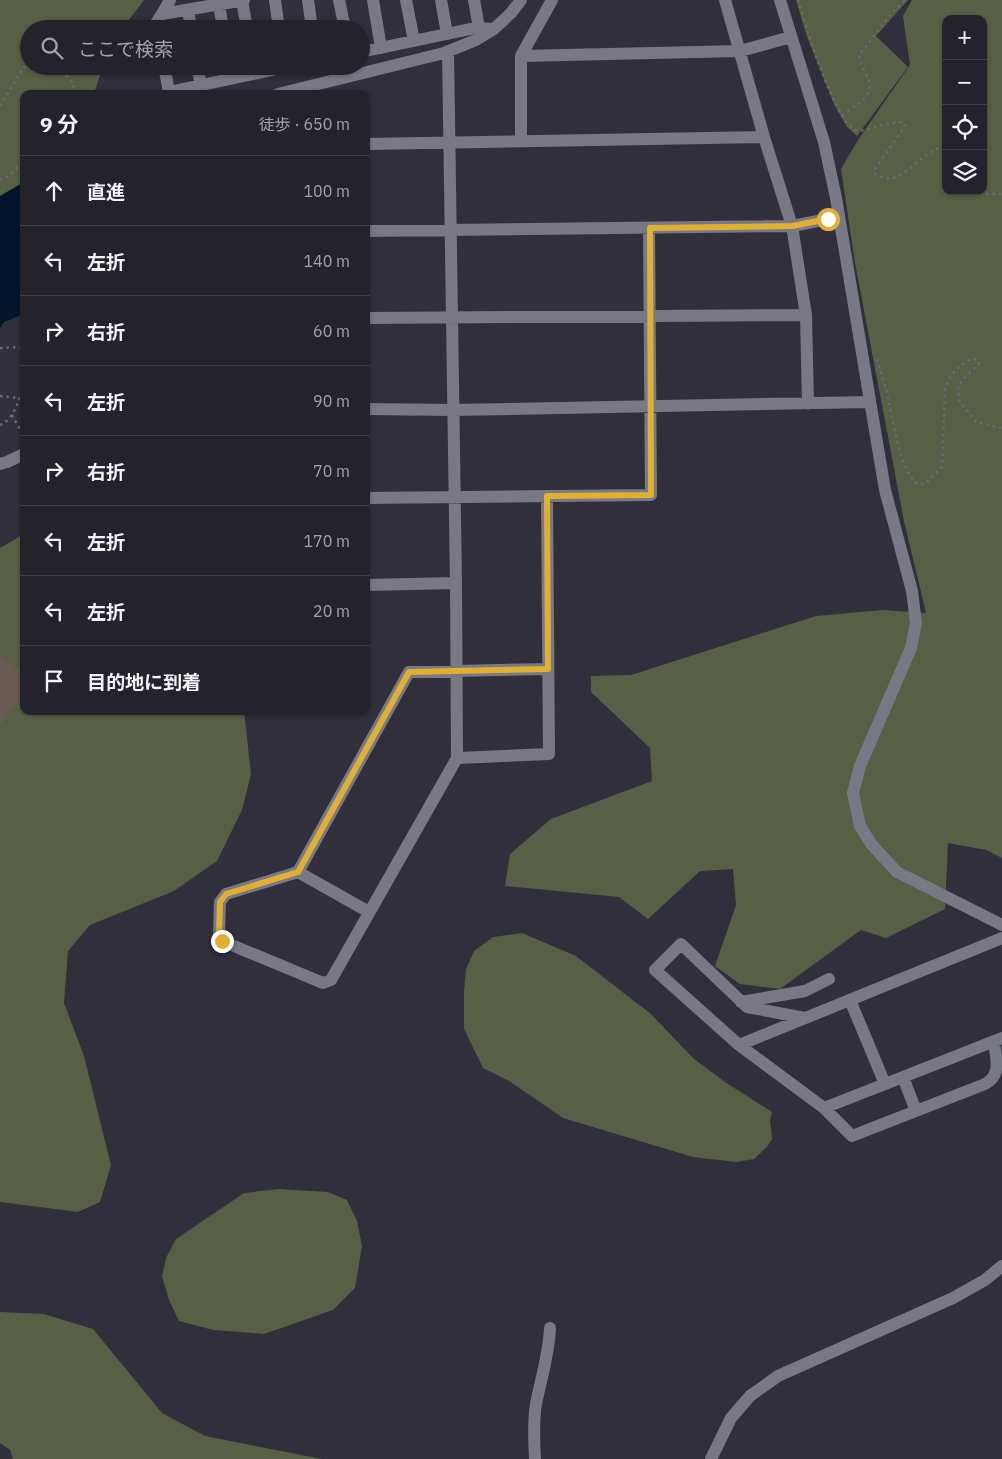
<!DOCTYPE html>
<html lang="ja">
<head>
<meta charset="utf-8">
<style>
	:root { --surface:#24232c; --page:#2c2b34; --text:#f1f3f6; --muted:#a3a4a9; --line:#414048 }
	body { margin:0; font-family:"IBM Plex Sans","Noto Sans JP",sans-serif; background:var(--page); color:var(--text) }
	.controls { position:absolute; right:15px; top:15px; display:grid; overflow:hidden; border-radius:10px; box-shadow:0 1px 4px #0004 }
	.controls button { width:45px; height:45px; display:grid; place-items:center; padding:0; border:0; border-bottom:1px solid var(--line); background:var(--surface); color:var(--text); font:25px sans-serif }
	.stop { position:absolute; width:15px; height:15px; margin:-11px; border:4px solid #dfb034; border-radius:50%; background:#fff }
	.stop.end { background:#dfb034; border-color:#fff; box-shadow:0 1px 5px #0008 }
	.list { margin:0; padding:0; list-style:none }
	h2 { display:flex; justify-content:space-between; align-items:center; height:65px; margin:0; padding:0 20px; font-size:21px }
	h2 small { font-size:16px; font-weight:400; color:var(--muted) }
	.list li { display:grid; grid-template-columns:32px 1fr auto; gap:15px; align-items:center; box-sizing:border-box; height:70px; padding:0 20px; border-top:1px solid var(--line) }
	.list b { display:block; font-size:19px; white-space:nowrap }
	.list em { font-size:16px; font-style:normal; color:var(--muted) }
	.icon { flex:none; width:28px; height:28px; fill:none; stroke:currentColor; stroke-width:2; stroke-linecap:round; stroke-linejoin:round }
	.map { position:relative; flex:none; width:1002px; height:1459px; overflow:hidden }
	.search { position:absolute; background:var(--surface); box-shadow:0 1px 4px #0004; left:20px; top:20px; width:350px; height:55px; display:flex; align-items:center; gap:12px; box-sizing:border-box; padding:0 18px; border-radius:28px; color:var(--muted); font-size:19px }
	.panel { position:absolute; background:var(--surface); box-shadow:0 1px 4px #0004; left:20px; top:90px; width:350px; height:625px; border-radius:10px }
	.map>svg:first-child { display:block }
	.green { fill:#575f45; fill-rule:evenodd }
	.water { fill:#02152c }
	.building { fill:#685a55 }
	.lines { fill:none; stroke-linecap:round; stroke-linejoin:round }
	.path { stroke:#6b6a75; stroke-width:2.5; stroke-dasharray:2.5 4; stroke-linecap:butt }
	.minor { stroke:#797986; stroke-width:12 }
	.route { stroke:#dfb034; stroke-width:6 }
</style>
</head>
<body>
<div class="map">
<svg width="1002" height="1459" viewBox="0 0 1002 1459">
	<rect width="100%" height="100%" fill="#302f3b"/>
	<path class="green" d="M0,0H144L122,29H29V66H103L94,94H24V186L0,199Z
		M796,0H908L876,36L908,67L857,136L847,127L834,104L806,34Z
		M912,0H1002V858L986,850L948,843L945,909L886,938L861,930L780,989L740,984L715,966L736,905L733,869L700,871L648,919L619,897L505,886L510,854L551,819L652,781L650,748L591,692V676L631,675L816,616L883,610L926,613L904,521L855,263L841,169L858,140L910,65L903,16ZM946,19H983V191H946Z
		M24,534V711H244L251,774L242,810L217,861L174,891L90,925L68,951L64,1003L84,1056L111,1165L100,1202L78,1212L0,1202V548Z
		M522,933L576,956L651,1014L693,1058L725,1082L772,1112L770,1120L772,1139L767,1147L754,1159L736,1162L693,1157L563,1118L509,1081L483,1068L464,1029V991L466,969L474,951L493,937Z
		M279,1189L328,1192L347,1200L357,1221L362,1246L355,1288L333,1310L264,1334L213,1330L179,1321L169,1300L162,1276L166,1258L176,1239L244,1193Z
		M0,1312L44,1314L93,1329L162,1413L205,1436L322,1459H13L10,1450L0,1443Z"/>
	<path class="water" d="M24,182V314L4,322L0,328V196Z"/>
	<path class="building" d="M0,655L24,673V694L0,726Z"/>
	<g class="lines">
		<path class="path" d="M798,0C805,24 834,119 854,129C864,134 877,125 887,124C892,123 897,123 902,122L905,124L904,128L875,169V174C882,178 891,180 898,176C916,167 924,151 946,146
			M57,66L74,84L71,94
			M0,106L24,67L38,66
			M842,115C853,107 875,96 869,81C865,72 861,64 859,55L891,14L905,0
			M0,180L7,177L24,161
			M980,191L987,194H1002
			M0,348L24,347
			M877,359C880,370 884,381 887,393C892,413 900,477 920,485L926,483L942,467L945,389C951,373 958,366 973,358L979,363L958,385L959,400L976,422L1002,428
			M0,396L18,398
			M12,415L24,437
			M0,425C15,419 19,398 24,384"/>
		<path class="minor" d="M242,0L247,29
			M275,0L279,29
			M308,0L312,29
			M339,0L345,29
			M373,0L381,48
			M406,0L414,41
			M441,0L447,34
			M474,0L479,28
			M725,0L764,137
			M780,0L824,142L836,198L885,490L912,591L916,623L911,648L860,766L853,793L860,826L872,845L897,872L1002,925
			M219,4L223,29
			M188,10L191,29
			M162,14L170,0
			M157,29L156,23L162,14L244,0
			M361,52L475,28L494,29
			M521,56L740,51L791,37
			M164,66L169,92L291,66
			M197,66L201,85
			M278,94L444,53L476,40L494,29L511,13L521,0
			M521,141V56L552,0
			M366,144L764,137L792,226L806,315L366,318
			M366,231L792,226L839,217
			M806,315L808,404
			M366,409L453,410L870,402
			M0,464L7,462L24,454
			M366,498L651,495L649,228
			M456,583L457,758L549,754L547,496
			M366,585L456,583L448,51
			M457,758L331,980L323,983L222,941L219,934L220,902L226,894L298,872L409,672L548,669
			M298,872L369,912
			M1002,938L739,1045L824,1108L1002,1038
			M850,1000L885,1084
			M741,1002L805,991L829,979
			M739,1045L655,970L681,944L747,1007L805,1018
			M903,1077L916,1111
			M824,1108L852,1136L985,1084C1002,1075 996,1059 994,1041
			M535,1459C534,1441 533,1422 536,1404C541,1379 549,1354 550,1328
			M711,1459L731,1418L750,1396L778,1376L953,1298L985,1280L1002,1266"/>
	</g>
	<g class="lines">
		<path class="route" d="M222,941L219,934L220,902L226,894L298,872L409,672L548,669L547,496L651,495L650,228L792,226L828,219"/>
	</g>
</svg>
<div class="controls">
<button>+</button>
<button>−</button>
<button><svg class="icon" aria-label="locate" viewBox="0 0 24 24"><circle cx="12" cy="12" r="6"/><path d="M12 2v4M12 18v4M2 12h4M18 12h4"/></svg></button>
<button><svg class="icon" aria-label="layers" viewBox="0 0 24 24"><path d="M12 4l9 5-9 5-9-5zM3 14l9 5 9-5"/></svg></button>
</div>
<div class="stop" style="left:828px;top:219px"></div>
<div class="stop end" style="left:222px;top:941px"></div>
<div class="search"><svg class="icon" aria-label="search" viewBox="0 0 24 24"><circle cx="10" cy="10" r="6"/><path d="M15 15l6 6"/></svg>ここで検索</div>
<section class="panel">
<h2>9 分<small>徒歩 · 650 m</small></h2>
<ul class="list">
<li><svg class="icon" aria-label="ahead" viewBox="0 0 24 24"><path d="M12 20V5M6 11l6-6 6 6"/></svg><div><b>直進</b></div><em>100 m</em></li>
<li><svg class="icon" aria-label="left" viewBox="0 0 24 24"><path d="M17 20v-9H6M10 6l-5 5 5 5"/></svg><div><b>左折</b></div><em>140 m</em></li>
<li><svg class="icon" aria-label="right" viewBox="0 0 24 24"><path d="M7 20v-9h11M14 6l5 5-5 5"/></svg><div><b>右折</b></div><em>60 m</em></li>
<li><svg class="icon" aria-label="left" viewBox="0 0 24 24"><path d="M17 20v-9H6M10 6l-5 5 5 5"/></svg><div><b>左折</b></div><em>90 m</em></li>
<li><svg class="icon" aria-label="right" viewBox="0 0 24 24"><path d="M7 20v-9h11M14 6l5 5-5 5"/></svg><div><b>右折</b></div><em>70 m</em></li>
<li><svg class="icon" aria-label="left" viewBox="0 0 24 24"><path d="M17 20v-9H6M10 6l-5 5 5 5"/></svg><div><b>左折</b></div><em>170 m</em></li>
<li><svg class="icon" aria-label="left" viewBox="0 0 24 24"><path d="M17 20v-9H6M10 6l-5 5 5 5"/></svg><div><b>左折</b></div><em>20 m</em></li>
<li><svg class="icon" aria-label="arrive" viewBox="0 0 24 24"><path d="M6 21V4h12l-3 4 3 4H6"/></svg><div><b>目的地に到着</b></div></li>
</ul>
</section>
</div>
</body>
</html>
